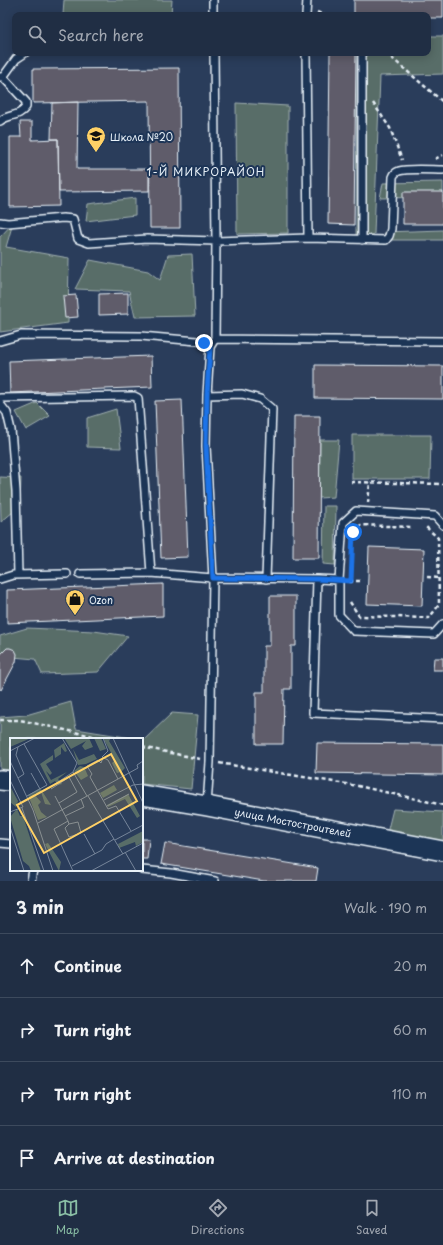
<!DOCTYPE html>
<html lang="en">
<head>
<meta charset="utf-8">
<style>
	:root { --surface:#202e44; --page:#28364b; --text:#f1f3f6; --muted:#a2a8b2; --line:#3d4a5d; --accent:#8abfa5 }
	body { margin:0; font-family:"Playpen Sans",sans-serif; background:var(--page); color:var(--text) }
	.stop { position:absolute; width:12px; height:12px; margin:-9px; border:3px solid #1a73e8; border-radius:50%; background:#fff }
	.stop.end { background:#1a73e8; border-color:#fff; box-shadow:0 1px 4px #0008 }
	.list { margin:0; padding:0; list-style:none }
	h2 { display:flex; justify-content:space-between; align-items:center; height:52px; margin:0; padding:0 16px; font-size:17px }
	h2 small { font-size:13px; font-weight:400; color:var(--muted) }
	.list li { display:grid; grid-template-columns:26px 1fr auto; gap:12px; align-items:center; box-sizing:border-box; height:64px; padding:0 16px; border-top:1px solid var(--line) }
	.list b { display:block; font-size:15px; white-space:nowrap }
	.list em { font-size:13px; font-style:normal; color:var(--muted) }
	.icon { flex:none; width:22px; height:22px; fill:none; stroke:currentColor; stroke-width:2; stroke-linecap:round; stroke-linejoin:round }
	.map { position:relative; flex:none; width:443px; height:881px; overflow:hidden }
	.search { position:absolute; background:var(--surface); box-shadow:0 2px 10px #0003; left:12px; right:12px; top:12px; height:44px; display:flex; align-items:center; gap:10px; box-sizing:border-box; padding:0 14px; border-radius:8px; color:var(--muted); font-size:15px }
	.sheet { height:308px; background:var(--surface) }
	nav { display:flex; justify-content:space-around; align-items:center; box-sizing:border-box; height:56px; border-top:1px solid var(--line); background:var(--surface); font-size:11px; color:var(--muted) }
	nav a { display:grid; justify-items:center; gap:2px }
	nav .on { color:var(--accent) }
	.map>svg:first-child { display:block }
	.green { fill:#586d68; stroke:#a0afb0 }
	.building { fill:#5e5c6a; stroke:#e8f1f8 }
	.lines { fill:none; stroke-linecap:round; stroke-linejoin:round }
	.lane-casing { stroke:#e8f1f8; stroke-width:10 }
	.secondary-casing { stroke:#e8f1f8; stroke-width:22 }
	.path { stroke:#e8f1f8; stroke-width:2.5; stroke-dasharray:4 3; stroke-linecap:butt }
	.lane { stroke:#1d3557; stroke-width:7 }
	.secondary { stroke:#1d3557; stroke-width:19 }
	.route { stroke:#1a73e8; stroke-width:5 }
	.labels { text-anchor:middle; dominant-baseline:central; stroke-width:4; stroke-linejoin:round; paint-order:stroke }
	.poi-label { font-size:10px; fill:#e8f1f8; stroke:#1d3557; text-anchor:start }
	.street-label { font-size:10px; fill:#e8f1f8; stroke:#1d3557 }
	.neighbourhood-label { font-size:11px; letter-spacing:1px; fill:#e8f1f8; stroke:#1d3557 }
	.inset-road { fill:none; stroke:#76859a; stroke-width:1 }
	.view { fill:#ffd166; fill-opacity:0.15; stroke:#ffd166; stroke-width:2 }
	.inset-edge { fill:none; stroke:#e8f1f8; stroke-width:2 }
</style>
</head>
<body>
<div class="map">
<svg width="443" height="881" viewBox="0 0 443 881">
	<rect width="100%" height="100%" fill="#2a3d5b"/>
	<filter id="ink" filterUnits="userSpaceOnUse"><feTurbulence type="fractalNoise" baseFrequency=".025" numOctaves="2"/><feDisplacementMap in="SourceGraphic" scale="8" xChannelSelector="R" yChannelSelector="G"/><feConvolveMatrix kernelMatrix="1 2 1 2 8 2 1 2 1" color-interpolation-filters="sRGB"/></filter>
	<g filter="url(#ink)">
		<path class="green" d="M64,0H172L171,15H63Z
			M428,36H443V74L380,76L374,234L356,238L357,53H428Z
			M236,103L288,106V233L237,234Z
			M443,182V197L380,198L383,183Z
			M135,198V215L86,221L88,204Z
			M13,223L6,247L69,258L68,323L0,332V237Z
			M443,230V240H386L384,232Z
			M192,254L195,316L135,317L129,291L75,289L90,260L148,271L160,280L168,255Z
			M37,403L50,416L26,430L16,412Z
			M116,409L121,448L87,447V418Z
			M352,435H431L430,479H352Z
			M320,440H339L334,497L319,498Z
			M0,477L21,478L20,506L1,522Z
			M324,506H336L335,565L323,564Z
			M27,628L94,631L128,636L98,672L42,674L35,659L2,656L0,659V636Z
			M71,702L76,729L138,739H11V770L0,769V717L26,715Z
			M172,713L198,715L191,789L142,784V740H144Z
			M393,809L443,812V843L386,837Z"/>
		<path class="building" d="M354,0H443V18H428V15H354Z
			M330,53H356L354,225L328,224Z
			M179,68L180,228H150L149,101L33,103V69Z
			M78,102L77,169H149V191L59,192L58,139H51L52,103Z
			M20,122H32V140L58,139L59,206L10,207V137H21Z
			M403,192H443V224H403Z
			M128,293V314L99,315V294Z
			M76,295L78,317L65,318L63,296Z
			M151,356L152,387L10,393L9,361Z
			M315,365L443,366V399L315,398Z
			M182,400L188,557L161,558L155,401Z
			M294,416H320L319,558H293Z
			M369,547L424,549L422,606L367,604Z
			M163,584V616L7,623V590Z
			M270,596H296V646H291V689H284L283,744H256V692H264V646H270Z
			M7,648H10L15,650L17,654L16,662L1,690L0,689V655Z
			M434,658H443V670H433Z
			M317,743L443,744V775L316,773Z
			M142,839H149L147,859H142Z
			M165,843L318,868L316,881H264L161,864Z"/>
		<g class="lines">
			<g class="lane-casing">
				<path id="lane" d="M213,0V15
					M306,15L307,0
					M306,53L308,238
					M0,77H3L16,59L25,53
					M0,121C10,113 18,118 26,107V102L3,77
					M0,222L8,223L63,218L73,219L78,239L89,243L147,239L216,241L308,238L386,240L389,236L391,229L393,177C394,174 396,172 399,171C408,168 433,170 443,170
					M362,240V53
					M215,339L443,341
					M0,341L21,335L141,336L197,341L205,343L210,347
					M207,395L242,394L260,399L272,409L266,579
					M0,398L134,396L138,398L151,573
					M0,404L7,413L11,430L16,491L18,575
					M443,525L435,516L356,511L343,523L339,580V615L354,631L434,634L443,624
					M80,574L151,573L213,578L317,579L313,713L443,719
					M0,579L13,575L67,574
					M317,579L339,580
					M207,805L210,762L213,578L206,446L207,395L210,347L215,339L216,241L214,53
					M0,843L11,844
					M142,870L171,873L215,881
					M31,881L33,870"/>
			</g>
			<g class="secondary-casing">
				<path id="secondary" d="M0,780L11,781
					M142,795L207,806L443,851"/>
			</g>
			<path class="path" d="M317,12L324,15
				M386,53L443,102
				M373,103L390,128L402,160
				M435,159L443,155
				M351,482L443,484
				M368,503L370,482
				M353,532L361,525L413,527
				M427,577L439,578
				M351,583V581H362
				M350,602L359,616L429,618L439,605L438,538L426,527H424
				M0,720H20L106,739
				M142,747L200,759
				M219,763L358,786L443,805"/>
			<use href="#lane" class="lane"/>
			<use href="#secondary" class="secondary"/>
		</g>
	</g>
	<g class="lines" filter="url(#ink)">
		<path class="route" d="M204,343L210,347L207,394L206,446L213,578L317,579L351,581L353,532"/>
	</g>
	<defs>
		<g id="school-pin" transform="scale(1)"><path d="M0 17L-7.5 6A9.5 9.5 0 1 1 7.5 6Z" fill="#ffd166" stroke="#1d3557"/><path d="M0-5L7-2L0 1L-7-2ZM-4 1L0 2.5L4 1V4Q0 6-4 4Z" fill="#111"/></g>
		<g id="shop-pin" transform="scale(1)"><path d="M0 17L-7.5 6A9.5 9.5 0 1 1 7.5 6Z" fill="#ffd166" stroke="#1d3557"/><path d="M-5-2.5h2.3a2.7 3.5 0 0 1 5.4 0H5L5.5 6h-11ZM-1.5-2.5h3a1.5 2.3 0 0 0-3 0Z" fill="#111"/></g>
	</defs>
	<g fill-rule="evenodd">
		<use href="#school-pin" x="96" y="136"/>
		<use href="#shop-pin" x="75" y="599"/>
	</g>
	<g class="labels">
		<g class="poi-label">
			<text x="110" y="136">Школа №20</text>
			<text x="89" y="599">Ozon</text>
		</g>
		<g class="street-label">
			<text transform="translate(293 822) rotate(11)">улица Мостостроителей</text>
		</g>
		<g class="neighbourhood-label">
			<text x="206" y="171">1-Й МИКРОРАЙОН</text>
		</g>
	</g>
	<g transform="translate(10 738)">
		<rect width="133" height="133" fill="#2a3d5b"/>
		<path d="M0,0H21L0,9ZM54,0H79L83,9L75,12L72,8L76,3L61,11ZM84,0H91L96,11L90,13ZM93,0H101L99,3L115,30L111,34L107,35L102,25L105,22ZM54,5L57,13L55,14L51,9V16L45,20L44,12ZM63,11L69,22L84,16L87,21L76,26L68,27ZM43,17V22L36,26L42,35L40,37L36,33L41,42L57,34L48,41L52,46L48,47L45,43L40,46L30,26ZM70,28L78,30L75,31L78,38L71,42L64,33ZM104,47L107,52L93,60L90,55ZM0,48L8,63L6,69L0,64ZM30,50L41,67L35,66L31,54L24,56L31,64L28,67L31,74L37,79L28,82L18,57ZM118,56L130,78L127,80L115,61L98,69L97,67ZM7,71L10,78H13L31,133H21L19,128L13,123L0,79ZM133,93V104L126,108L125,104L109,110L108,106ZM38,105L51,124L49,133L35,106Z" fill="#586d68"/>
		<path class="inset-road" d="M52,0L67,25L63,34M93,0L98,13L92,19L98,22L108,41M103,0L133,65M14,6L37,47L17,58M8,9L6,17L14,36L8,40M0,13L25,0M93,20L91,25L88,22L77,28L82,36L80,39L98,71L106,68L121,93M0,23L23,72L43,133M21,35L30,51M0,42L13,69L0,74M39,50L63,34L77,58M41,51L58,40M45,58L58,83L44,91L63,133M78,58L113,116M94,62L123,47L133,46M49,65L67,54L59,39M97,68L119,56M12,70L34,133M55,78L74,69L71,61M58,83L59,86L68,84L71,95L59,99L55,90L59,86M28,85L128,30L127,27L133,23M0,89L14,133M74,96L85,116M105,102L133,87M115,114L126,133M62,128L92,112L96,106L104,101M81,133L133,105"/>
		<path class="view" d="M101,16L127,63L34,115L7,67Z"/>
		<rect width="133" height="133" class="inset-edge"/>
	</g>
</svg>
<div class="stop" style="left:353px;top:532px"></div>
<div class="stop end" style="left:204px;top:343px"></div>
<div class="search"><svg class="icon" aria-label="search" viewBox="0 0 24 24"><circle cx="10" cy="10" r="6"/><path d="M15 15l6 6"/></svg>Search here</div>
</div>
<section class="sheet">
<h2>3 min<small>Walk · 190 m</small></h2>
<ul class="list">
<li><svg class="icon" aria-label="ahead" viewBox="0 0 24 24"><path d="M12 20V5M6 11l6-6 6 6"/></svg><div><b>Continue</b></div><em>20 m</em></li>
<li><svg class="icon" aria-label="right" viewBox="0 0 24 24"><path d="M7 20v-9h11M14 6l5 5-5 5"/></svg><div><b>Turn right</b></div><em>60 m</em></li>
<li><svg class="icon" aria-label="right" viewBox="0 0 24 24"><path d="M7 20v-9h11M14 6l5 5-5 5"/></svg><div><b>Turn right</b></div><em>110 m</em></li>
<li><svg class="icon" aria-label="arrive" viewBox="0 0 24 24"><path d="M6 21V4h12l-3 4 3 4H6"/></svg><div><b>Arrive at destination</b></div></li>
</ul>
</section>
<nav>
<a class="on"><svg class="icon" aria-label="map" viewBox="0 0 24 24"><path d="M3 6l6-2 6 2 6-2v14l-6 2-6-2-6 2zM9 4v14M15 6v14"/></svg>Map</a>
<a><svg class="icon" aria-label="directions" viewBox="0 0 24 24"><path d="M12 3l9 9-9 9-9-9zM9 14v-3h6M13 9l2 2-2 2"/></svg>Directions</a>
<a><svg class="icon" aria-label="saved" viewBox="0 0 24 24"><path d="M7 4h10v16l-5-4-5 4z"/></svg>Saved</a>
</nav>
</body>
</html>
